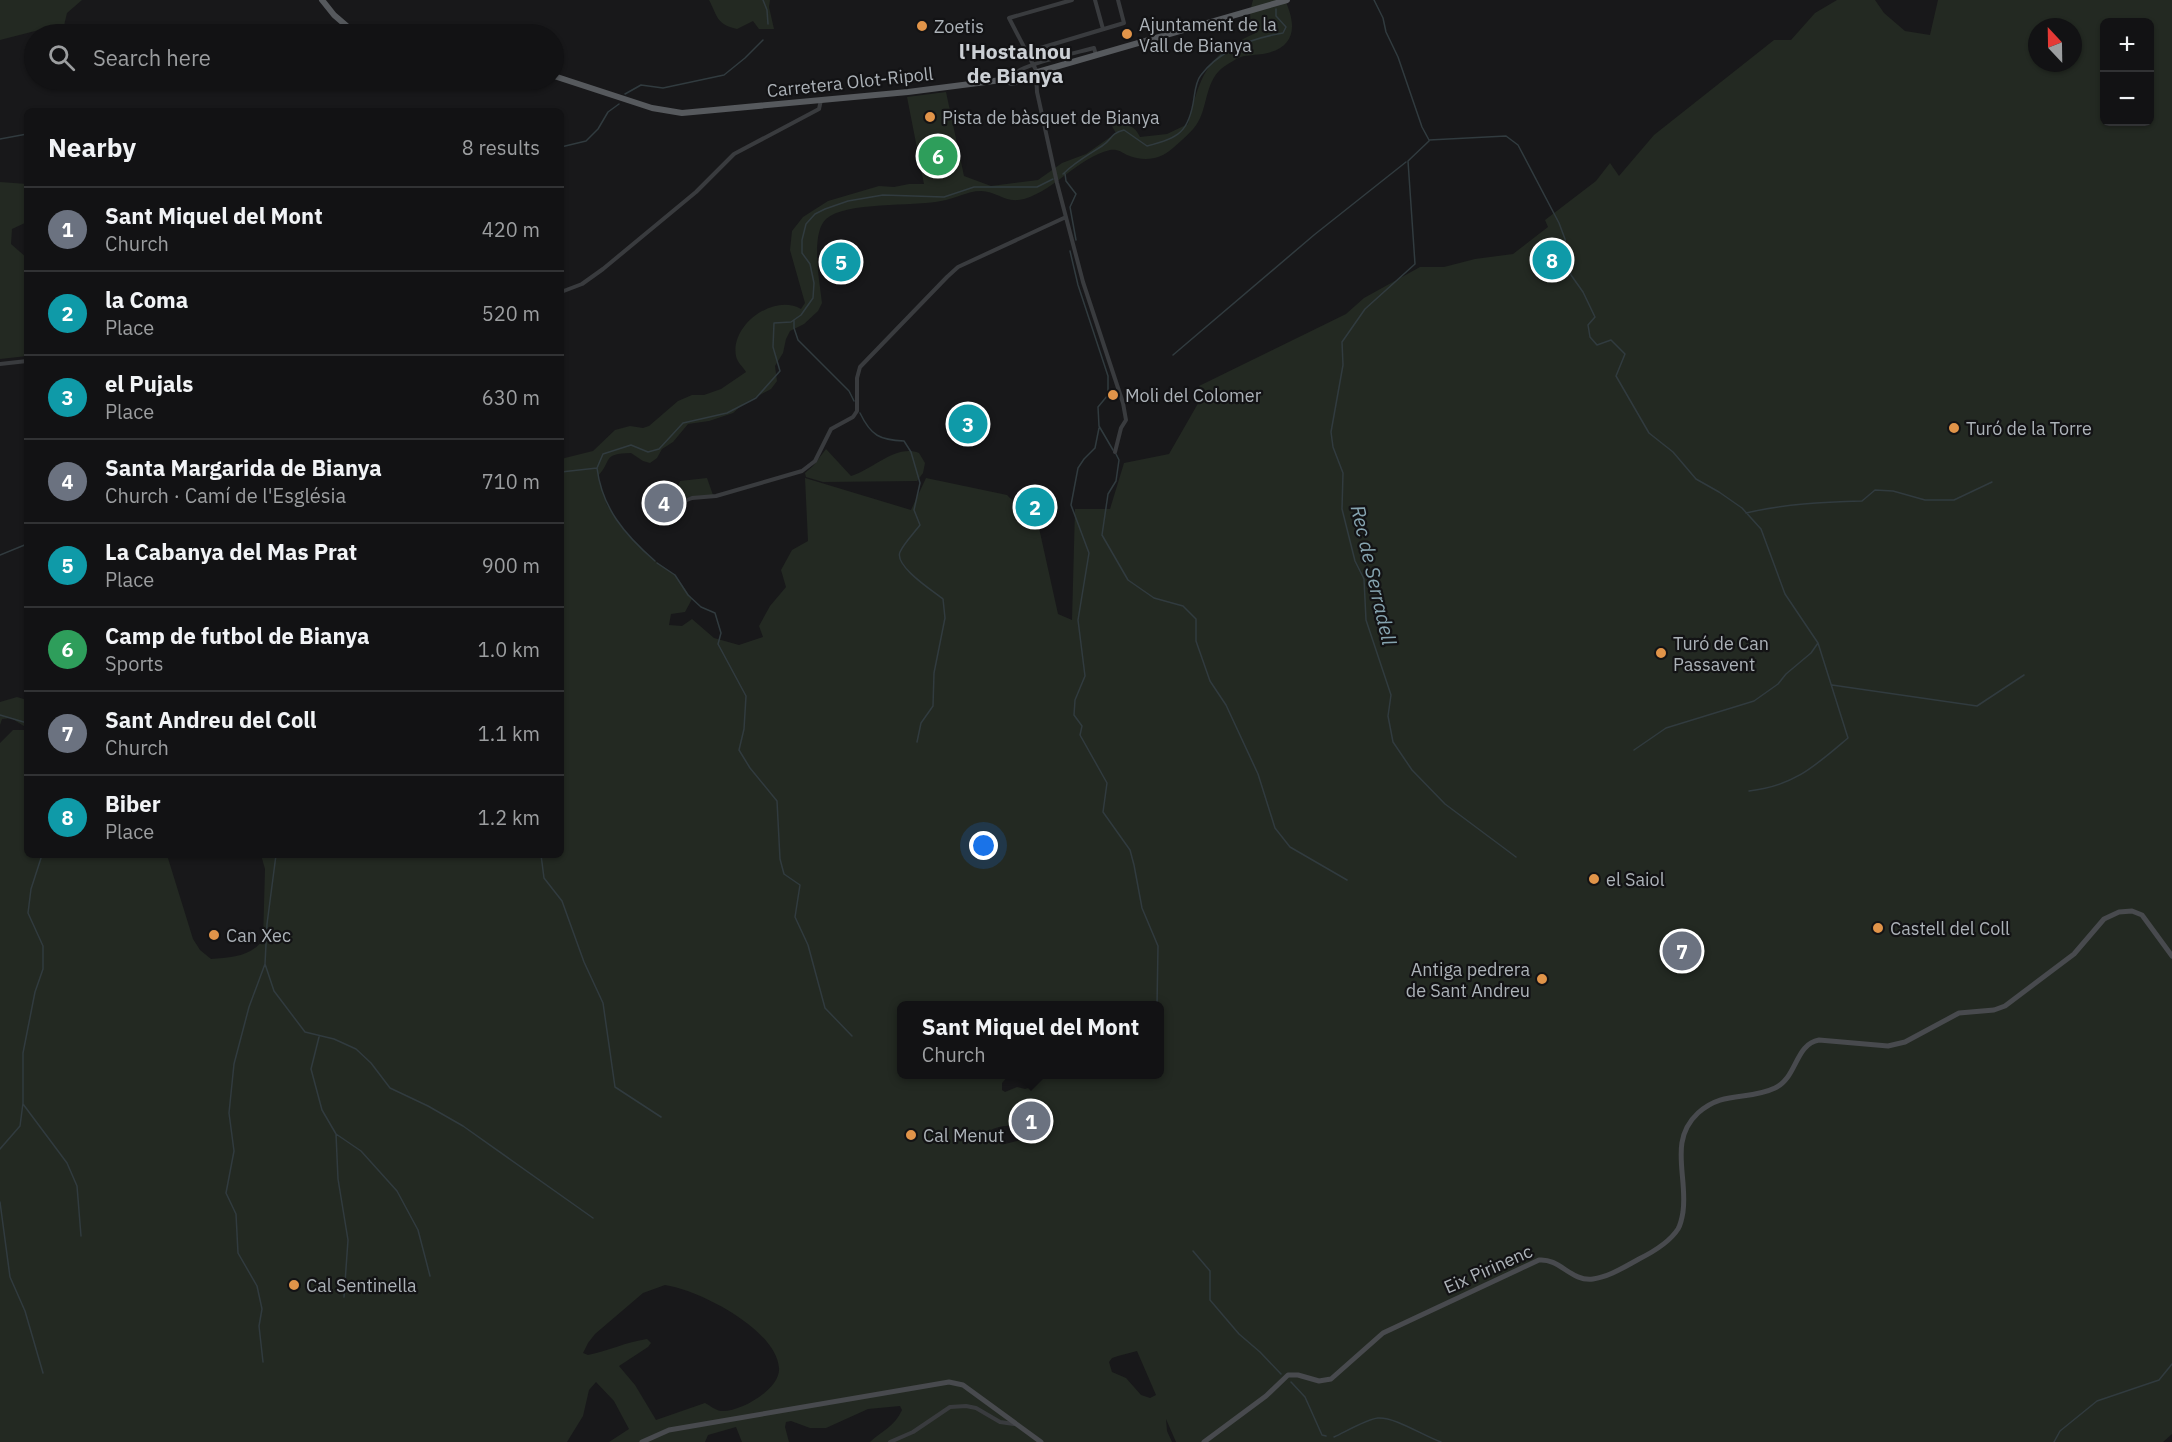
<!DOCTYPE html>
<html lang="en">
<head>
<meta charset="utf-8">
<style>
	:root { --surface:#121214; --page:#1b1b1d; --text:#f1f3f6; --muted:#9c9ea0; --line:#313234; --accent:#e19449 }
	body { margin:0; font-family:"IBM Plex Sans",sans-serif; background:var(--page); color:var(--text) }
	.controls { position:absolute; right:18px; top:18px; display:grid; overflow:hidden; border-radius:9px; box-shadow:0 2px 4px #0004 }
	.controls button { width:54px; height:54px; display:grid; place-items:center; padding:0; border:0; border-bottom:2px solid var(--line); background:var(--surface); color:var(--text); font:30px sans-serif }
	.compass { position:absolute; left:2028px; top:18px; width:54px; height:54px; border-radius:50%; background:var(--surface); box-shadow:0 2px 4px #0004; rotate:338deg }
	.you { position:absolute; left:984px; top:846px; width:21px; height:21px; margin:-15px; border:4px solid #fff; border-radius:50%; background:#1a73e8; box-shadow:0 0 0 9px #1a73e833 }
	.badge { display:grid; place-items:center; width:39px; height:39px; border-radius:50%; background:var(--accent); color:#fff; font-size:20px; font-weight:700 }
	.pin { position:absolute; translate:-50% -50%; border:3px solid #fff; box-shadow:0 2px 6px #0006 }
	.popup { position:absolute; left:897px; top:1001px; width:267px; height:78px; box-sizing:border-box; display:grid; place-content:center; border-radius:9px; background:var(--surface); filter:drop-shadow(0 2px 4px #0005); font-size:20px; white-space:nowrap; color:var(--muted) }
	.popup b { font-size:22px; color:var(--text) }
	.popup::after { content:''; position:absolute; left:50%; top:100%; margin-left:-12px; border:12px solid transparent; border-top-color:var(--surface) }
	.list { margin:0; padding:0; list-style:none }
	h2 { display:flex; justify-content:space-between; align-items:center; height:78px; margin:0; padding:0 24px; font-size:26px }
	h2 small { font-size:20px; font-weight:400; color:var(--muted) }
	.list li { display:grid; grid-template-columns:39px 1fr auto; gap:18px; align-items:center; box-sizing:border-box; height:84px; padding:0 24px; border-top:2px solid var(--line) }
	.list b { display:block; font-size:22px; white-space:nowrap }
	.list p { margin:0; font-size:20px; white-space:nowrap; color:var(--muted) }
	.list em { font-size:20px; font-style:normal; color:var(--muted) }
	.icon { flex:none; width:33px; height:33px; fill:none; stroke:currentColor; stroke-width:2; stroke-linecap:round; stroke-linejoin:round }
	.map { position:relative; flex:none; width:2172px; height:1442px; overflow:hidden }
	.search { position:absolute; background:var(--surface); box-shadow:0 2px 4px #0004; left:24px; top:24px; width:540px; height:66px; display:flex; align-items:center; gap:15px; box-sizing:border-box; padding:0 21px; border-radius:33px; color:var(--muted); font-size:22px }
	.panel { position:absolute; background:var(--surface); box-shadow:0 2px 4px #0004; left:24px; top:108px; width:540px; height:750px; border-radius:9px }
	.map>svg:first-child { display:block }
	.green { fill:#232922; fill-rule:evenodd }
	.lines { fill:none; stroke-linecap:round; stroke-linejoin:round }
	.stream { stroke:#313b3f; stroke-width:1.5 }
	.minor { stroke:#393b3e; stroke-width:4 }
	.secondary { stroke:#484a4e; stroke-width:5 }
	.primary { stroke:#56595d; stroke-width:6 }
	.poi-dot { fill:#e19449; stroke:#131315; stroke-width:2 }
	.labels { text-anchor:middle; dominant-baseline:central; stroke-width:4.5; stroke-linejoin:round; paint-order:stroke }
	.poi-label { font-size:18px; fill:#acb2b8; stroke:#131315; text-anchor:start }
	.street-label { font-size:18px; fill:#acb2b8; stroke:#131315 }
	.water-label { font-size:20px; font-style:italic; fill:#86a4b0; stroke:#131315 }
	.quarter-label { font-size:21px; font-weight:bold; fill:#ccd0d5; stroke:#131315 }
</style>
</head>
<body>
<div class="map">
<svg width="2172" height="1442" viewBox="0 0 2172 1442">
	<rect width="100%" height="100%" fill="#18181a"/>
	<path class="green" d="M0,0H82L67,13L62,34H43L39,30L0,40Z
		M709,0H770L769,7L774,29H759L753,21L737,29C716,24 718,17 709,0Z
		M1253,0H1285C1297,26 1296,48 1263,54C1256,55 1247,55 1241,57C1235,59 1230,63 1225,66C1205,79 1208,106 1198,122C1193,131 1181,141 1173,148C1160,160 1144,162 1127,155C1121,152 1118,149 1110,150C1077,158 1057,189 1024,199C1005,204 997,191 981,191C967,191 955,199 941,201C913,207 846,201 826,219C810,234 820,283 822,303L818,311L804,324L790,331L786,339L783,353L775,366L777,381L771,389L743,404L733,413L709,421L688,424L673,442L662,449L657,458L650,463L643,461L631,453C601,454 613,460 598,476L607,505L625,532L650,557L675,575L692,599L685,612L671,614L669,625L682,626L692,619L714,638L739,645L763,637L759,626L770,606L786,587L781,570L792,550L808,541L805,478L911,510L926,478L1007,495L1039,528L1058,614L1072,620L1075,509H1110L1124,463L1169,454L1204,393L1199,386L1346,314L1364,298L1420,267H1444L1475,259L1513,254L1548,227L1545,220L1596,181L1610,163L1619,176L1654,135L1774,40H1791L1815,13L1837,0H1875L1884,13L1905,31L1930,35L1938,0H2172V1434L2163,1442H1176L1166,1419L1167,1431L1172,1442H870C882,1431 895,1426 902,1410L900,1406L868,1409L826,1428H810L791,1421L786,1422L785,1427L789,1442H742L736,1427L708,1435L705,1442H609L629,1429L614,1401L596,1382L589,1390L583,1416L567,1442H0V743L13,730H27V855H167L193,939L200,950L211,959C231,957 250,957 263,940L265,869L261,855H561V459L593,451L615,430L630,426L643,428L649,426L678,401L692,395H704L721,389L746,372C743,367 737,362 736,356C730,325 774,293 801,309L805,303L790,250L792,231L803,217L828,201L879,186L894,187L909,184H924L907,97L946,92L964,176L991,186L1038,180L1062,163L1086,154L1116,133L1110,123C1123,124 1134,123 1140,137L1167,134L1188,124C1201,73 1208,53 1258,32C1248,21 1249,14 1253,0ZM2104,22H2150V122H2104ZM2037,27H2073V63H2037ZM902,1006H1160V1074L1035,1075V1086L1025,1089L1017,1087L1005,1092L1002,1090V1083L1009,1075L902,1074ZM1035,1104L1043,1109L1054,1125V1127H1044L1046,1134L1005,1144L991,1140V1130C1012,1120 1016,1135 1028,1108ZM665,1285C699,1290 776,1329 779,1368C781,1389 739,1413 721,1411C714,1410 710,1405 705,1403L656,1420L635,1385L619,1366L648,1347L651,1343L647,1339C626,1342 608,1351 588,1355L583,1353L588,1343L595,1334L643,1293ZM1137,1351L1156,1395L1150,1398L1141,1395L1126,1378L1112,1372L1109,1362L1112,1358L1118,1356Z
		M0,182L27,184V222L12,229L11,244L27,258V356L0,359Z
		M826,449L851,476C874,469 896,444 919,453L925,463L923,473L917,481L823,482L806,477L805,473L813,466Z
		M707,478L713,495L689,497L675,503L674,495L680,481Z
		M17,697L27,700V728L11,718L2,719L0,725V702Z"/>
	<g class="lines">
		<path class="stream" d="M763,0L767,10L768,24
			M1374,0L1383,18L1386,32L1398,57L1422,127L1429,140L1506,136L1518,145L1559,223L1565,239L1571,275L1583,292L1595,317L1588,325L1590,337L1597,345L1611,340L1625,354L1616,376L1649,433L1673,452L1696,479L1719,492L1742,508L1761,529L1785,594L1818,643L1811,653L1786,674L1778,684L1754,701L1666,728L1634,750
			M625,94L641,85L663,88L724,75L745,58L763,40
			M0,139L27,134
			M1429,141L1408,161L1415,264L1365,309L1342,342L1343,365L1331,432L1333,447L1343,473L1342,509L1355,561L1364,579L1366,620L1391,695L1388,716L1393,742L1412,770L1445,804L1516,857
			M561,147L586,141L598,129L608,112L619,104
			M1063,174C1075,162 1088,155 1102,146C1113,139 1109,134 1124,130L1147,146C1179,138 1189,132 1194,98C1195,91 1196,81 1201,75C1220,50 1253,38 1283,33L1286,27L1276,16V9
			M1065,174L1066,181L1076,194L1070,207L1076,240
			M1070,251L1078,285L1108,376V395L1098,407L1099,426L1113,450
			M794,320V328L798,340L849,391L854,401
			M1173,355L1314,235L1406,162
			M860,413C871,436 880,440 904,441L911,452L920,483L914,510L920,525C914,533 904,543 900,552C894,566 933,591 943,599L945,618L934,673L933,706L921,723L917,742
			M1099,428L1095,448L1084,459L1078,468L1071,505L1089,553L1078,620L1085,676L1075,700L1074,715L1082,726L1080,735L1107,783L1103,812L1130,850L1134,865L1142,908L1158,946L1157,1006
			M1116,454L1119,460L1116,481L1108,494L1102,535L1128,580L1154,598L1183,606L1196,619V641L1210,681L1226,705L1258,774L1275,828L1290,847L1347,880
			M597,468C602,508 625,535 655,561
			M561,472L597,468L603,454L631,445L648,452L659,449L683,423L727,413L756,398L780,371L773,347L774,323L791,322L801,315L813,298L814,283L810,264L802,253V240L806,224L815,214L825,209L848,201L883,195L944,197L974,187H1037L1053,179
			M1746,513C1785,504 1822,502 1862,501L1875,490L1893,491L1925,500H1954L1992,482
			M0,555L27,544
			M657,563L675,575L688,595L701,607L715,613L721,633L718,644L746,696L744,729L739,750L750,768L777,801L780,859L784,874L800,885L795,917L808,945L825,1008L852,1036
			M1832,685L1977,706L2024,675
			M0,715L27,723
			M1749,791C1794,786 1815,766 1848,738L1818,643
			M276,855L267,924L265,964L274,991L305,1032L334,1039L356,1049L371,1063L390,1088L428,1106L463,1126L593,1218
			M541,855L544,878L562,901L584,962L603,1003L615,1087L661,1117
			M319,1037L311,1069L322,1110L336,1134L361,1151L397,1191L418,1230L430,1276
			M23,1104L67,1163L77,1186L81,1236
			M336,1134L338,1179L348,1240L344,1297
			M0,1149L20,1126L23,1103V1053L35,992L43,969V946L28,913L31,889L42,855
			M0,1202L10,1277L25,1311L43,1373
			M1193,1251L1210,1271V1300L1239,1334L1260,1352L1281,1374
			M263,1362L259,1326L262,1309L257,1286L238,1253L236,1214L226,1193L234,1151L229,1113L234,1064L249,1007L265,964
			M1291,1382L1305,1397L1322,1435L1326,1436
			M1334,1437C1345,1432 1367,1419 1378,1418C1396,1417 1423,1436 1441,1442
			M2054,1442L2060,1431L2097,1401L2159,1380L2172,1364"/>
		<path class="minor" d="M1095,0L1103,29
			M1027,52L1124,23L1118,0
			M1037,72L1009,18L1072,0
			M1036,73L1037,92L1057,183L1083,282L1123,403L1126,420L1121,428L1115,452
			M1008,79C1016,65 1076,53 1094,48L1096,55
			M1003,81L1012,84L1036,78
			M561,292L582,284L603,269L696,192L734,154L819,109L821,100
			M0,364L27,361
			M682,502L692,498L716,496L802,471L815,461L831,429L853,417L857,411V378L860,367L947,277L958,267L1066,217
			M890,1442L913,1432L950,1407L966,1406L976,1408L1000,1422L1014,1424"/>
		<path class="secondary" d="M642,1442L669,1430L949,1382L963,1385L1041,1442
			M1204,1442L1266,1396L1288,1375H1298L1319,1381L1331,1379L1383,1333L1539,1260C1560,1258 1571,1282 1593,1279C1609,1277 1624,1267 1639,1259C1653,1252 1669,1243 1678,1229C1681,1224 1682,1218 1683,1212C1688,1176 1668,1141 1698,1113C1723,1090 1748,1101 1775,1088C1797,1078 1795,1044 1819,1040L1888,1046L1905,1042L1959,1013L1994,1010L2005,1006L2074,954L2104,919L2119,912L2132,911L2142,915L2172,956"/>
		<path class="primary" d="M322,0L334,15L356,34
			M554,76L652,108L682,113L908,92L1017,78L1287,0"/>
	</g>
	<g class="poi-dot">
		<circle cx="922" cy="26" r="6"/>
		<circle cx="1127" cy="34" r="6"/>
		<circle cx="930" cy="117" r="6"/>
		<circle cx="1113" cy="395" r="6"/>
		<circle cx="1954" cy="428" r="6"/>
		<circle cx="1661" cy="653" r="6"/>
		<circle cx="1594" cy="879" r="6"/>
		<circle cx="1878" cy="928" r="6"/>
		<circle cx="214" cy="935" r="6"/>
		<circle cx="1542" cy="979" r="6"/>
		<circle cx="911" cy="1135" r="6"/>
		<circle cx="294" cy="1285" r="6"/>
	</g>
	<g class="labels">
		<g class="poi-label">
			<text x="1139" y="24">Ajuntament de la<tspan x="1139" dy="21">Vall de Bianya</tspan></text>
			<text x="934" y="26">Zoetis</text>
			<text x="942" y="117">Pista de bàsquet de Bianya</text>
			<text x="1125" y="395">Moli del Colomer</text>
			<text x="1966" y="428">Turó de la Torre</text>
			<text x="1673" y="643">Turó de Can<tspan x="1673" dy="21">Passavent</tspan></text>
			<text x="1606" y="879">el Saiol</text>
			<text x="1890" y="928">Castell del Coll</text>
			<text x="226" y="935">Can Xec</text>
			<text x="1530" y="969" text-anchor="end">Antiga pedrera<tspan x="1530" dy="21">de Sant Andreu</tspan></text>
			<text x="923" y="1135">Cal Menut</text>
			<text x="306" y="1285">Cal Sentinella</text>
		</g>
		<g class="street-label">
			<text transform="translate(850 82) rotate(-6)">Carretera Olot-Ripoll</text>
			<text transform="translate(1488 1269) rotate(-24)">Eix Pirinenc</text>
		</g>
		<g class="water-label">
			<text transform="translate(1374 575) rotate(77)">Rec de Serradell</text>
		</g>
		<g class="quarter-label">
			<text x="1015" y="51">l'Hostalnou<tspan x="1015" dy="24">de Bianya</tspan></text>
		</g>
	</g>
</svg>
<div class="controls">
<button>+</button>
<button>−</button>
</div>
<svg class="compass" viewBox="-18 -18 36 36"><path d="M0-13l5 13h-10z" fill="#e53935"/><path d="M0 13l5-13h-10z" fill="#9c9ea0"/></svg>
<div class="you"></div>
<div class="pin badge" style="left:1031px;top:1121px;background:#6b7280">1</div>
<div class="popup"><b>Sant Miquel del Mont</b>Church</div>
<div class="pin badge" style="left:1035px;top:507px;background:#0f9aa8">2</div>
<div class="pin badge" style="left:968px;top:424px;background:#0f9aa8">3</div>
<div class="pin badge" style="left:664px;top:503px;background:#6b7280">4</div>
<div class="pin badge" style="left:841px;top:262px;background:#0f9aa8">5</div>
<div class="pin badge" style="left:938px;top:156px;background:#2e9e5b">6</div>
<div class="pin badge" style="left:1682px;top:951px;background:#6b7280">7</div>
<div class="pin badge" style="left:1552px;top:260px;background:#0f9aa8">8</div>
<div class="search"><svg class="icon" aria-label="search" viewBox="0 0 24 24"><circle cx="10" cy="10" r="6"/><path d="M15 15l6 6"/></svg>Search here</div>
<section class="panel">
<h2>Nearby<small>8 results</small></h2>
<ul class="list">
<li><span class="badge" style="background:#6b7280">1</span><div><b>Sant Miquel del Mont</b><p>Church</p></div><em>420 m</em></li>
<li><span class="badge" style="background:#0f9aa8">2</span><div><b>la Coma</b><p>Place</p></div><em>520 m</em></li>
<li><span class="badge" style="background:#0f9aa8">3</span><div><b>el Pujals</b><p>Place</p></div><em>630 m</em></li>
<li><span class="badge" style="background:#6b7280">4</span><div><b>Santa Margarida de Bianya</b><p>Church · Camí de l'Església</p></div><em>710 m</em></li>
<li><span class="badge" style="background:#0f9aa8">5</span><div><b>La Cabanya del Mas Prat</b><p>Place</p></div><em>900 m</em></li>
<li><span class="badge" style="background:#2e9e5b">6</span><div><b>Camp de futbol de Bianya</b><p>Sports</p></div><em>1.0 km</em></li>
<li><span class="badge" style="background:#6b7280">7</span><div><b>Sant Andreu del Coll</b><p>Church</p></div><em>1.1 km</em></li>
<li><span class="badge" style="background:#0f9aa8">8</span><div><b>Biber</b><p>Place</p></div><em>1.2 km</em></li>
</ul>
</section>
</div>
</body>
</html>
